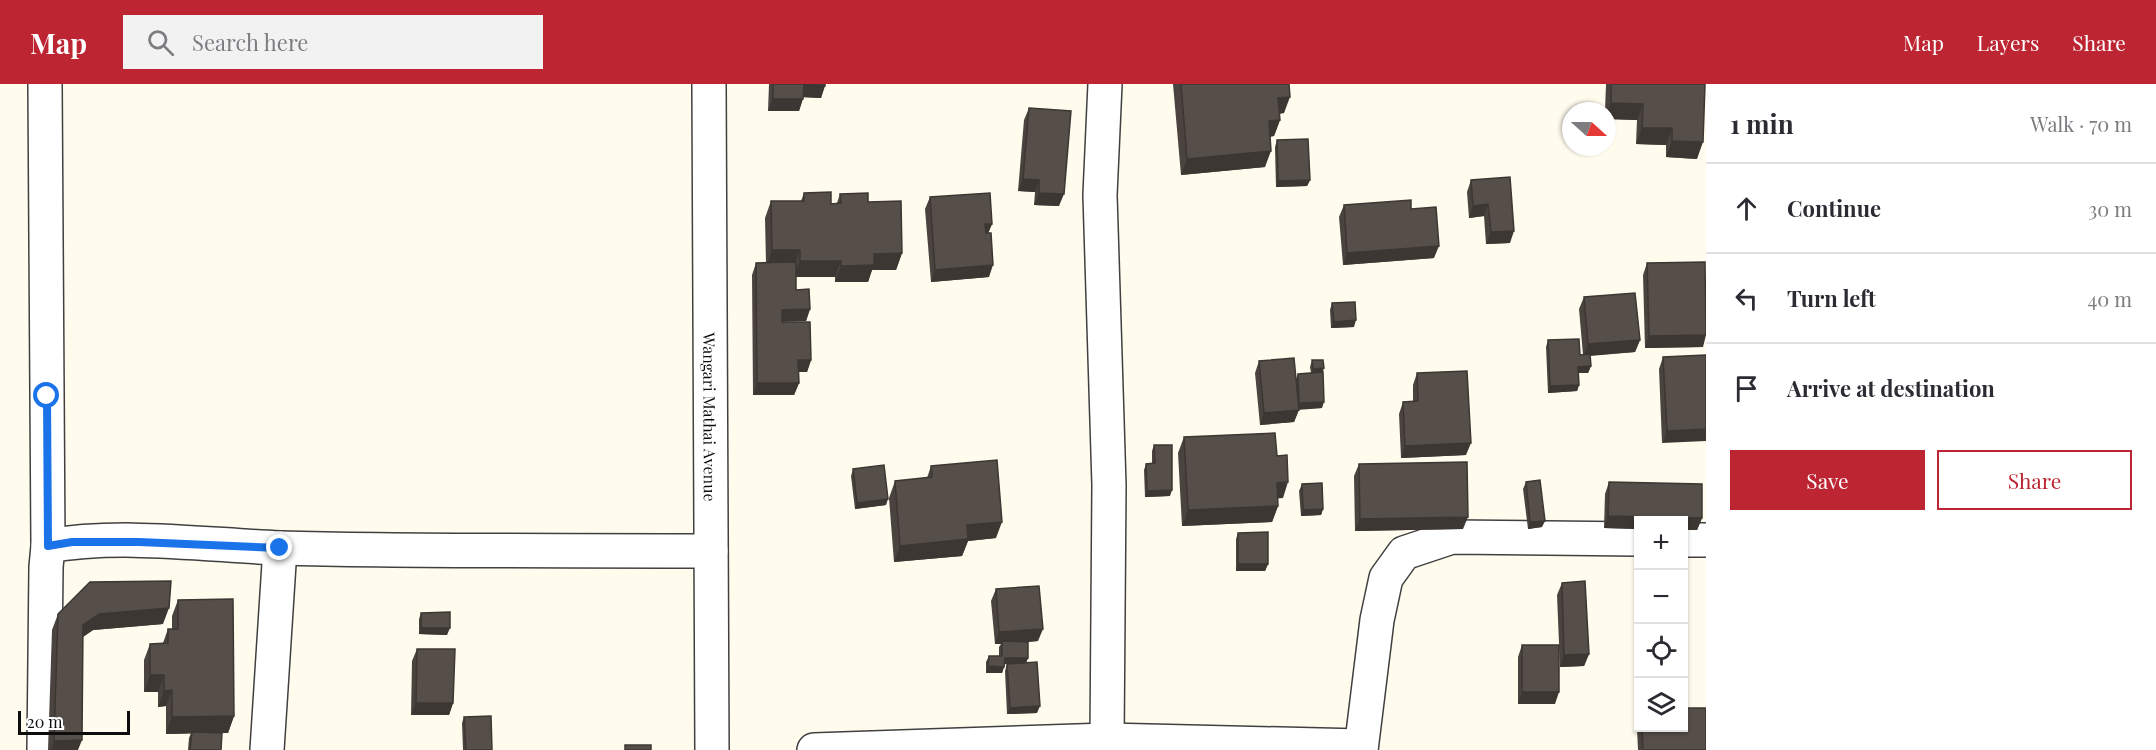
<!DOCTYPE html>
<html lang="en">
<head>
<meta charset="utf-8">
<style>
	:root { --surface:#fff; --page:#f2f2f3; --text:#2b2b33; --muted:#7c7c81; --line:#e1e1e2; --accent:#bd2532 }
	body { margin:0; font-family:"Playfair Display",serif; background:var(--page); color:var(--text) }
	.controls { position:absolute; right:18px; bottom:18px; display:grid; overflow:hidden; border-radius:0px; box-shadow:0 2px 4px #0004 }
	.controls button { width:54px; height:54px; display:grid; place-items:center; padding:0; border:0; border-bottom:2px solid var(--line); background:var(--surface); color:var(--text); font:30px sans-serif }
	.compass { position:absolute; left:1562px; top:18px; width:54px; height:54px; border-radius:50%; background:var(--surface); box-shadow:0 2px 4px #0004; rotate:111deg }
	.scale { position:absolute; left:18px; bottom:15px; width:112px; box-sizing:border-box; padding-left:6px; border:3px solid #0d0d0d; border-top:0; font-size:16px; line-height:21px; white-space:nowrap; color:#0d0d0d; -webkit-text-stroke:4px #fff; paint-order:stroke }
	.stop { position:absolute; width:18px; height:18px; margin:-14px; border:4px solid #1a73e8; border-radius:50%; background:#fff }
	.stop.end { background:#1a73e8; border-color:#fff; box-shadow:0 2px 6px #0008 }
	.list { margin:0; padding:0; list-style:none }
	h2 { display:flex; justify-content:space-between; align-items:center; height:78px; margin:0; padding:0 24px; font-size:26px }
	h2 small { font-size:20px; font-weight:400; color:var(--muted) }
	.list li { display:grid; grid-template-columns:39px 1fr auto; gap:18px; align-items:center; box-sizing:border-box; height:90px; padding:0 24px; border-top:2px solid var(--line) }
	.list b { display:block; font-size:22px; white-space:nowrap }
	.list em { font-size:20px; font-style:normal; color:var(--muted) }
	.actions { display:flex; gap:12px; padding:18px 24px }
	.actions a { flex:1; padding:14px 0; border:2px solid var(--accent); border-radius:0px; text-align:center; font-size:21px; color:var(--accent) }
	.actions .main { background:var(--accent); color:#fff }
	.icon { flex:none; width:33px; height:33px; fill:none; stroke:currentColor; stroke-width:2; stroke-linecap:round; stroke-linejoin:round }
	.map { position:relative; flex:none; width:1706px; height:666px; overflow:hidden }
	header { display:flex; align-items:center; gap:36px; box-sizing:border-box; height:84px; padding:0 30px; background:var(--accent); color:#fff }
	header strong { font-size:28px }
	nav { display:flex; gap:33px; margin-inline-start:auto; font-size:21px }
	.search { width:420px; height:54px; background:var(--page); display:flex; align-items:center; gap:15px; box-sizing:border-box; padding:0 21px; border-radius:0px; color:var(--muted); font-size:22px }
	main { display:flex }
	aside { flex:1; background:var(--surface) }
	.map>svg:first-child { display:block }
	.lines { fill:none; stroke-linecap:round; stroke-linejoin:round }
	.minor-casing { stroke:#404040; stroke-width:36 }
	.minor { stroke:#fff; stroke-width:33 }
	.wall { fill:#4a433f }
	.shaded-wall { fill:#3c3733 }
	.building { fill:#564e49; stroke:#3c3733; stroke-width:1.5 }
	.route { stroke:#1a73e8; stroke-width:8 }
	.labels { text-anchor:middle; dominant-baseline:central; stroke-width:6; stroke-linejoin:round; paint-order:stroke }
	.street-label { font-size:16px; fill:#0d0d0d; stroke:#fff }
</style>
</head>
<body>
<header>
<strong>Map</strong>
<div class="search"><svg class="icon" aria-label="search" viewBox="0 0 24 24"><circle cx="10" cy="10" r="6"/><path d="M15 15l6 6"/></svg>Search here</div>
<nav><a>Map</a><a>Layers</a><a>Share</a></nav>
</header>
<main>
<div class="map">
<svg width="1706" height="666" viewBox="0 0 1706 666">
	<rect width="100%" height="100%" fill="#fffbed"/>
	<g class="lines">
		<g class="minor-casing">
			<g id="minor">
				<path d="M45,0L48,462"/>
				<path id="s1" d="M709,0L712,666"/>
				<path d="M1105,0L1100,111L1109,401L1107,656"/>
				<path d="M1684,456H1706"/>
				<path d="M44,666L46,483L48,462C120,449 207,461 280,464C423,468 567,466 711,467"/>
				<path d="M267,666L280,464"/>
				<path d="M814,666L1107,656L1361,662"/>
				<path d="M1361,666L1377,536L1386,494L1404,469L1452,453L1638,455"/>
			</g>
		</g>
		<use href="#minor" class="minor"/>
	</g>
	<path class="wall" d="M769,0H825L821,14L803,13L799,27H768Z
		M1173,0H1289L1284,29L1279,30L1280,36L1274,52L1270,53L1265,83L1181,91Z
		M1606,0H1705L1697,75L1666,73V61L1636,60L1637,36L1607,35V27H1605Z
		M1029,24L1059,122L1034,121L1035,108L1018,107L1024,36Z
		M1277,56L1310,96L1307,102L1276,103L1275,63Z
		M1510,93V159L1486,160L1484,132L1469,134L1467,108L1471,96Z
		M804,109L831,120L837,119L840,110L868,118L902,169L896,186H872L868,198H835V193H796V206L810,225L806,237H782L811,276L807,288H799V299L794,311H753L752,191L756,179H766L765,134L771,117H801Z
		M930,113L992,140L988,149L989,193L931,198L925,125Z
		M1344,121L1411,125L1434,174L1343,181L1339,133Z
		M1647,179L1703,263L1645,264L1643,191Z
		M1584,213L1640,256L1635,268L1590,272L1591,282L1588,289H1579V301L1577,307L1548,309L1546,263L1548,256L1580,271H1583L1579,225Z
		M1332,219L1354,243L1331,244L1330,226Z
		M1706,271L1662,359L1659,285L1663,273Z
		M1312,276L1323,288L1322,324L1299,325L1294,338L1260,341L1255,289L1259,277L1296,295L1298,290L1311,289L1310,283Z
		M1417,289L1466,371L1401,374L1399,330L1403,318L1413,317V301Z
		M1184,353L1277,372L1283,414H1278V422L1272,438L1182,442L1178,369Z
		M1154,361L1170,412L1145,413L1144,386L1146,380L1152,379V367Z
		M1359,380L1463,445L1355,447L1354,392Z
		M931,382L996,454L968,457L962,472L894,478L889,414L895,397L927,394Z
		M853,385L886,421L855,425L851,392Z
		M1526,398L1542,443L1528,445L1523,405Z
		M1609,398L1702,400V434L1697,446H1683V436H1638V445L1604,444L1605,410Z
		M1302,400L1323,425L1321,431L1301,432L1299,407Z
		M1238,449L1268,480L1265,487H1236V455Z
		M1562,499L1589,570L1584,582L1560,583L1557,511Z
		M996,505L1038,557L1028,558V574L1026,579L1037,629L1007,630L1005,587L1007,580H1010H1005L1002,589H986V578L989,572H999V563L1001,560H995L991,517Z
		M178,516L234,632L228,649H212L221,666H188L189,654L191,649L166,650V622L158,623V608H144V576L150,560L163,559L168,545H172V532Z
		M421,529L447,551L419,550V535Z
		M58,530L163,540L93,546L83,553L78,666H48L52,546Z
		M1522,561L1555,620H1518V573Z
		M417,565L453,619L449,631H411L412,577Z
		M1638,618V644H1683L1686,624L1706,666H1638L1636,624Z
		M464,633L492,666H463L462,639Z"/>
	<path class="shaded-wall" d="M804,1L825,2L821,14L799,13Z
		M1290,13L1284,29L1272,30L1278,14Z
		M773,15H803L799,27H768Z
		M1611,19L1643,20L1637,36L1607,35V29Z
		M1280,36L1274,52L1263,53L1269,37Z
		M1642,44H1672L1666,61L1636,60Z
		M1672,57L1703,58L1697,75L1666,73Z
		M1271,67L1265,83L1181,91L1187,75Z
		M1023,95L1039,96L1035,108L1018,107Z
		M1310,96L1307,102L1276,103L1278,97Z
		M1039,109L1064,110L1059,122L1034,121Z
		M1488,120L1484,132L1469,134L1473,122Z
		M985,140H992L987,152H981Z
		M1514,147L1510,159L1486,160L1491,148Z
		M1439,162L1434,174L1343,181L1347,169Z
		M772,166H800L794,182L766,183Z
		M902,169L896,186H872L868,198H835L841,182L874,170Z
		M800,177H841L835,193H794Z
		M993,181L989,193L931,198L935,186Z
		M810,225L806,237L778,238L782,226Z
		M1356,236L1354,243L1331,244L1334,238Z
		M1706,251L1703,263L1645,264L1649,252Z
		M1640,256L1635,268L1583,272L1588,260Z
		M798,276H811L807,288H794Z
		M1591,282L1588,289H1576L1578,283Z
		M1324,284L1322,291L1311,292L1313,285Z
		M757,299H799L794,311H753Z
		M1579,301L1577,307L1548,309L1550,302Z
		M1324,318L1322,324L1297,326L1299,319Z
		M1299,326L1294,338L1260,341L1264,329Z
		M1706,345V357L1662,359L1667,347Z
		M1471,359L1466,371L1401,374L1405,362Z
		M1288,398L1283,414L1271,415L1277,399Z
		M1172,406L1170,412L1145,413L1147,407Z
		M888,415L886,421L855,425L857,419Z
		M1278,422L1272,438L1182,442L1188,426Z
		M1323,425L1321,431L1301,432L1303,426Z
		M1608,432L1702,434L1697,446H1683V436H1638V445L1604,444Z
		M1468,433L1463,445L1355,447L1360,435Z
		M1545,437L1542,443L1528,445L1530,438Z
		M1002,438L996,454L968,457L962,472L894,478L900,462L967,441Z
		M1238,480H1268L1265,487H1236Z
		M169,524L163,540L93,546L77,557L83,541L99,530Z
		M421,544H450L447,551L419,550Z
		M1043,545L1038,557L1002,560V557L1001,560H995L999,548Z
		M1589,570L1584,582L1560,583L1564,571Z
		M1005,574H1028L1025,581L1003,580Z
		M988,582L1004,583L1002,589H986Z
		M150,591H164L158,608H144Z
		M172,606L166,622L158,623L164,607Z
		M1522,608H1559L1555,620H1518Z
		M416,619H453L449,631H411Z
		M1040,622L1037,629L1007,630L1010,624Z
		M234,632L228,649L166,650L172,633Z
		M82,656L78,666H51L54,657Z"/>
	<path class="building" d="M773,0H825V2L804,1L803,15H773Z
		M1181,0H1289L1290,13L1278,14L1280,36L1269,37L1271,67L1187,75Z
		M1611,0H1705L1703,58L1672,57V44H1642L1643,20L1611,19Z
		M1029,24L1071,27L1064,110L1039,109V96L1023,95Z
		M1308,55L1310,96L1278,97L1277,56Z
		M1510,93L1514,147L1491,148L1488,120L1473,122L1471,96Z
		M831,108V120L841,119L840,110L868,109V118L901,117L902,169L874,170V181L841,182V177H800V166H772L771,117H804V109Z
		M990,109L992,140H985L986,149H991L993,181L935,186L930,113Z
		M1411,116V125L1436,123L1439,162L1347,169L1344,121Z
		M796,178V206L809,205L810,225L782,226V238H810L811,276H798L799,299H757L756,179Z
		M1705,178L1706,251L1649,252L1647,179Z
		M1635,209L1640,256L1588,260L1584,213Z
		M1355,218L1356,236L1334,238L1332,219Z
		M1579,255L1580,271L1590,270L1591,282L1578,283L1579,301L1550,302L1548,256Z
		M1706,271V345L1667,347L1663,273Z
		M1294,274L1299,326L1264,329L1259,277Z
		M1312,276H1323L1324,284L1313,285Z
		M1467,287L1471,359L1405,362L1403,318L1418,317L1417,289Z
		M1323,288L1324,318L1299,319L1298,290Z
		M1275,349L1277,372L1287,371L1288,398L1277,399L1278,422L1188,426L1184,353Z
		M1154,361H1172V406L1147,407L1146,380L1155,379Z
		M997,376L1002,438L967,441L968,455L900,462L895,397L932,393L931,382Z
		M1467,378L1468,433L1360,435L1359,380Z
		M884,381L888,415L857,419L853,385Z
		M1540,396L1545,437L1530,438L1526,398Z
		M1609,398L1702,400V434L1608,432Z
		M1322,399L1323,425L1303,426L1302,400Z
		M1268,448V480H1238V449Z
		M171,497L169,524L99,530L83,541L82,656L54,657L58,530L90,498Z
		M1585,497L1589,570L1564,571L1562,499Z
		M1039,502L1043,545L999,548L996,505Z
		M233,515L234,632L172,633V606L164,607V591H150V560L168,559V545H178V516Z
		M450,528V544H421V529Z
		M1002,557L1028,558V574H1005L1004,583L988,582L989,572H1002Z
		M1522,561H1559V608H1522Z
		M417,565H455L453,619H416Z
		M1037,578L1040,622L1010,624L1007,580Z
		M1686,610V624H1706V666H1643L1642,644H1683V611Z
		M491,632L492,666H466L464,633Z
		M192,648L222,649L221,666H190Z
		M625,661H651V666H625Z"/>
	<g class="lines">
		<path class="route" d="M47,312L48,462L72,458H139L280,464"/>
	</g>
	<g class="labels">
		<g class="street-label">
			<text stroke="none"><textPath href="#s1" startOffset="333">Wangari Mathai Avenue</textPath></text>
		</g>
	</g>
</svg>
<div class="controls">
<button>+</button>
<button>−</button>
<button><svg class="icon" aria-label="locate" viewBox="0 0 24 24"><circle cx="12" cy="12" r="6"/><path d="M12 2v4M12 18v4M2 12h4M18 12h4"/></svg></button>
<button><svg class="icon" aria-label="layers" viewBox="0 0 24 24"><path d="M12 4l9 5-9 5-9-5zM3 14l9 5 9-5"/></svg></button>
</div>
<svg class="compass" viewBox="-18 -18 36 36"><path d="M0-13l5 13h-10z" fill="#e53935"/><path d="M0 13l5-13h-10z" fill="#7c7c81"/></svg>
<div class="scale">20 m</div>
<div class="stop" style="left:47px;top:312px"></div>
<div class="stop end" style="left:280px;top:464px"></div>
</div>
<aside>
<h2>1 min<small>Walk · 70 m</small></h2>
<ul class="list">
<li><svg class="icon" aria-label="ahead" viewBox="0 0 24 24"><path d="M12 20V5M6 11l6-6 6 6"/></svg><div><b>Continue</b></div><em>30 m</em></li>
<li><svg class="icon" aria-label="left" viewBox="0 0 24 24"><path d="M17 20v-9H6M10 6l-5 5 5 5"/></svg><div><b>Turn left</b></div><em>40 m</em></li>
<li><svg class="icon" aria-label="arrive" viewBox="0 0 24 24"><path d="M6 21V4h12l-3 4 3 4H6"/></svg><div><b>Arrive at destination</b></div></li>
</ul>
<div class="actions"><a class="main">Save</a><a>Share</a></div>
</aside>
</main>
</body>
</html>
